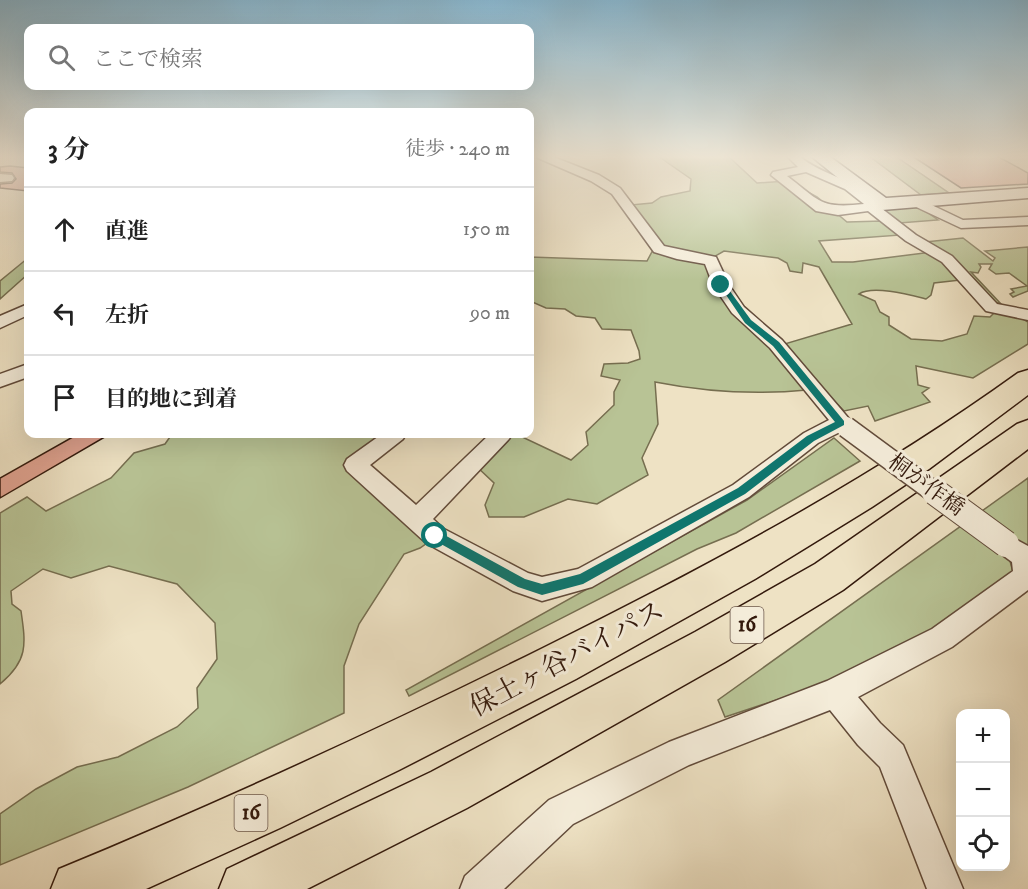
<!DOCTYPE html>
<html lang="ja">
<head>
<meta charset="utf-8">
<style>
	:root { --surface:#fff; --page:#f6f6f6; --text:#222; --muted:#767676; --line:#e0e0e0 }
	body { margin:0; font-family:"IM FELL DW Pica","Noto Serif JP",serif; background:var(--page); color:var(--text) }
	.controls { position:absolute; right:18px; bottom:18px; display:grid; overflow:hidden; border-radius:12px; box-shadow:0 6px 24px #0002 }
	.controls button { width:54px; height:54px; display:grid; place-items:center; padding:0; border:0; border-bottom:2px solid var(--line); background:var(--surface); color:var(--text); font:30px sans-serif }
	.stop { position:absolute; width:18px; height:18px; margin:-14px; border:4px solid #0f766e; border-radius:50%; background:#fff }
	.stop.end { background:#0f766e; border-color:#fff; box-shadow:0 2px 6px #0008 }
	.list { margin:0; padding:0; list-style:none }
	h2 { display:flex; justify-content:space-between; align-items:center; height:78px; margin:0; padding:0 24px; font-size:26px }
	h2 small { font-size:20px; font-weight:400; color:var(--muted) }
	.list li { display:grid; grid-template-columns:39px 1fr auto; gap:18px; align-items:center; box-sizing:border-box; height:84px; padding:0 24px; border-top:2px solid var(--line) }
	.list b { display:block; font-size:22px; white-space:nowrap }
	.list em { font-size:20px; font-style:normal; color:var(--muted) }
	.icon { flex:none; width:33px; height:33px; fill:none; stroke:currentColor; stroke-width:2; stroke-linecap:round; stroke-linejoin:round }
	.map { position:relative; flex:none; width:1028px; height:889px; overflow:hidden }
	.search { position:absolute; background:var(--surface); box-shadow:0 6px 24px #0002; left:24px; top:24px; width:510px; height:66px; display:flex; align-items:center; gap:15px; box-sizing:border-box; padding:0 21px; border-radius:12px; color:var(--muted); font-size:22px }
	.panel { position:absolute; background:var(--surface); box-shadow:0 6px 24px #0002; left:24px; top:108px; width:510px; height:330px; border-radius:12px }
	.map>svg:first-child { display:block }
	.green { fill:#b8c395; stroke:#766e50; stroke-width:1.5 }
	.building { fill:#e0a290; stroke:#33190c; stroke-width:1.5 }
	.lines { fill:none; stroke-linecap:round; stroke-linejoin:round }
	.street-casing { stroke:#624b3a; stroke-width:3 }
	.secondary-casing { stroke:#33190c; stroke-width:3 }
	.highway-casing { stroke:#33190c; stroke-width:3 }
	.street { fill:#f4ecd9; fill-rule:evenodd }
	.secondary { fill:#f4ecd9; fill-rule:evenodd }
	.highway { fill:#eee2c4; fill-rule:evenodd }
	.street-bridge-far1-casing { stroke:#624b3a; stroke-width:23; stroke-linecap:butt }
	.street-bridge-casing { stroke:#624b3a; stroke-width:28; stroke-linecap:butt }
	.street-bridge-far1 { stroke:#f4ecd9; stroke-width:20 }
	.street-bridge { stroke:#f4ecd9; stroke-width:26 }
	.route { fill:#0f766e }
	.labels { text-anchor:middle; dominant-baseline:central; stroke-width:6; stroke-linejoin:round; paint-order:stroke }
	.shield { fill:#f4ecd9; stroke:#6d584a; stroke-width:1.5 }
	.shield-label { font-size:21px; font-weight:bold; fill:#33190c }
	.street-label { font-size:22px; fill:#33190c; stroke:#f4ecd9 }
	.near-street-label { font-size:27px; fill:#33190c; stroke:#f4ecd9 }
</style>
</head>
<body>
<div class="map">
<svg width="1028" height="889" viewBox="0 0 1028 889">
	<rect width="100%" height="100%" fill="#eee2c4"/>
	<filter id="stains"><feTurbulence type="fractalNoise" baseFrequency=".00333" numOctaves="4"/><feColorMatrix values="0 0 0 0 .2 0 0 0 0 .09 0 0 0 0 .02 0 0 0 .5 -.17"/></filter>
	<radialGradient id="worn" r=".72"><stop offset=".6" stop-color="#630" stop-opacity="0"/><stop offset="1" stop-color="#630" stop-opacity=".3"/></radialGradient>
	<path class="green" d="M658,156H728L757,183L787,181L817,197L847,222L882,221L901,235L819,241L832,262H853L932,252L961,280L934,283L931,295L926,299C910,295 873,285 859,294L875,301L880,312L889,317V325L911,339L942,341L967,334L974,316L990,317L995,312L1013,313L1028,322V344L973,378L916,366L918,385L929,388L922,393L930,402L875,421L868,406L844,411L781,345L852,324L819,267L803,263L802,273L790,271L787,263L778,258L724,251L712,258L667,250L630,205L652,203L661,197L690,191L691,179Z
		M869,156H895L949,193L921,195Z
		M917,205L938,220L899,223L880,208Z
		M963,238L993,261L995,258L985,251L1028,247V291L1013,297L1010,294L1014,292L1011,289L1027,286L1009,273L996,274L989,269L992,264H979L981,267L978,273L971,272L1001,304C981,299 974,279 961,265C952,255 937,249 925,242Z
		M654,248L710,261L718,284L772,345L807,390C756,395 706,392 655,382L658,424L642,458L648,475L597,504L568,499L524,517H489L485,505L494,483L476,466L507,434H516L571,460L588,445L586,432L614,405V392L620,380L601,376L604,364L628,363L640,359L639,351L631,330L602,329L595,318L576,316L565,309L546,308L530,301V257L647,261Z
		M28,258V274L0,299V281Z
		M172,434H388L350,464L430,541L420,548L404,554L359,624L344,666V713L188,787L0,865V814L36,789L77,767L118,757L177,727L198,708L197,688L217,659L215,623L177,584L109,566L71,578L43,569L11,591L12,604L21,611C26,645 28,661 0,684V513L27,497L46,511L111,478L134,453L165,444Z
		M834,438L860,461L736,533L697,549L409,696L406,690L747,500Z
		M1028,478V570L1022,549L1010,561L1014,576L936,633L834,681L725,717L718,700Z"/>
	<path class="building" d="M912,156H997L1028,173V184L961,188Z
		M10,166L28,168V191L0,188V184L12,183L16,179L12,173L0,172V167Z
		M78,434H110L0,498V478Z"/>
	<g class="lines">
		<g class="street-casing">
			<path id="street" d="M537,156H551L599,175L620,188L664,246L716,257L729,285L744,307L782,340L856,427L853,432L846,434L840,432L818,443L749,497L592,587L542,601L513,591L426,543L347,471L344,465L347,459L382,434H406L403,439L370,465L416,505L490,434H512L509,439L433,519L444,529L528,573L542,577L578,569L733,485L804,433L829,420L770,348L732,313L713,285L705,264L677,259L654,252L612,194L591,181L538,158Z
				M787,156H799C822,176 855,178 875,202L887,201L888,204L881,208L916,235L952,256L997,304L1028,310V320L986,311L942,262L906,241L868,211L838,215L816,211L771,175L773,172L798,167ZM806,172L845,189L864,204C820,209 820,201 787,176Z
				M0,174L12,175L14,178L12,181L0,182Z
				M917,198L963,220L1028,217V225L961,228L912,205L911,202Z
				M28,304V315L0,328V316Z
				M28,364V377L0,387V374Z
				M1006,534L1028,546V590L952,647L858,697L880,723L903,745L963,889H927L880,767L858,745L830,710L689,765L573,824L504,889H460L465,876L549,800L669,742L827,681L932,629L1013,571L1012,562L997,551L994,544L997,537Z"/>
		</g>
		<g class="secondary-casing">
			<path id="secondary" d="M811,156H829L886,198L1028,188V198L882,210L875,208Z"/>
		</g>
		<g class="highway-casing">
			<path id="highway" d="M1028,370V395L929,469L872,507L755,579L576,679L399,770L280,828L146,889H51L59,869C223,801 384,727 543,648C708,566 868,481 1018,373Z
				M1028,420V449L843,590L725,662L467,808L307,889H219L227,869L431,772L695,632L815,564L1017,424Z"/>
		</g>
		<use href="#street" class="street"/>
		<use href="#secondary" class="secondary"/>
		<use href="#highway" class="highway"/>
		<g class="street-bridge-far1-casing">
			<path id="street-bridge-far1" d="M846,427L937,494"/>
		</g>
		<g class="street-bridge-casing">
			<path id="street-bridge" d="M935,492L1006,544"/>
		</g>
		<use href="#street-bridge-far1" class="street-bridge-far1"/>
		<use href="#street-bridge" class="street-bridge"/>
	</g>
	<linearGradient id="sky" x2="0" y2="1"><stop stop-color="#88b8d2"/><stop offset="0.56" stop-color="#f7f2e4"/><stop offset="1" stop-color="#f7f2e4" stop-opacity="0"/></linearGradient>
	<rect width="1028" height="280" fill="url(#sky)"/>
	<path class="route" d="M718,283H724L751,320L779,342L844,421V425L814,441L745,494L583,584L542,595L518,587L432,539V532H439L525,579L542,584L580,574L738,488L807,436L835,422L773,346L745,323Z"/>
	<g class="labels">
		<g class="shield">
			<rect x="730.5" y="607" width="33" height="36" rx="4.5"/>
			<rect x="234.5" y="795" width="33" height="36" rx="4.5"/>
		</g>
		<g class="shield-label">
			<text x="747" y="625">16</text>
			<text x="251" y="813">16</text>
		</g>
		<g class="street-label">
			<text transform="translate(926 485) rotate(36)">桐が作橋</text>
		</g>
		<g class="near-street-label">
			<text transform="translate(567 659) rotate(-28)">保土ヶ谷バイパス</text>
		</g>
	</g>
	<rect width="100%" height="100%" filter="url(#stains)"/>
	<rect width="100%" height="100%" fill="url(#worn)"/>
</svg>
<div class="controls">
<button>+</button>
<button>−</button>
<button><svg class="icon" aria-label="locate" viewBox="0 0 24 24"><circle cx="12" cy="12" r="6"/><path d="M12 2v4M12 18v4M2 12h4M18 12h4"/></svg></button>
</div>
<div class="stop" style="left:435px;top:536px"></div>
<div class="stop end" style="left:721px;top:285px"></div>
<div class="search"><svg class="icon" aria-label="search" viewBox="0 0 24 24"><circle cx="10" cy="10" r="6"/><path d="M15 15l6 6"/></svg>ここで検索</div>
<section class="panel">
<h2>3 分<small>徒歩 · 240 m</small></h2>
<ul class="list">
<li><svg class="icon" aria-label="ahead" viewBox="0 0 24 24"><path d="M12 20V5M6 11l6-6 6 6"/></svg><div><b>直進</b></div><em>150 m</em></li>
<li><svg class="icon" aria-label="left" viewBox="0 0 24 24"><path d="M17 20v-9H6M10 6l-5 5 5 5"/></svg><div><b>左折</b></div><em>90 m</em></li>
<li><svg class="icon" aria-label="arrive" viewBox="0 0 24 24"><path d="M6 21V4h12l-3 4 3 4H6"/></svg><div><b>目的地に到着</b></div></li>
</ul>
</section>
</div>
</body>
</html>
